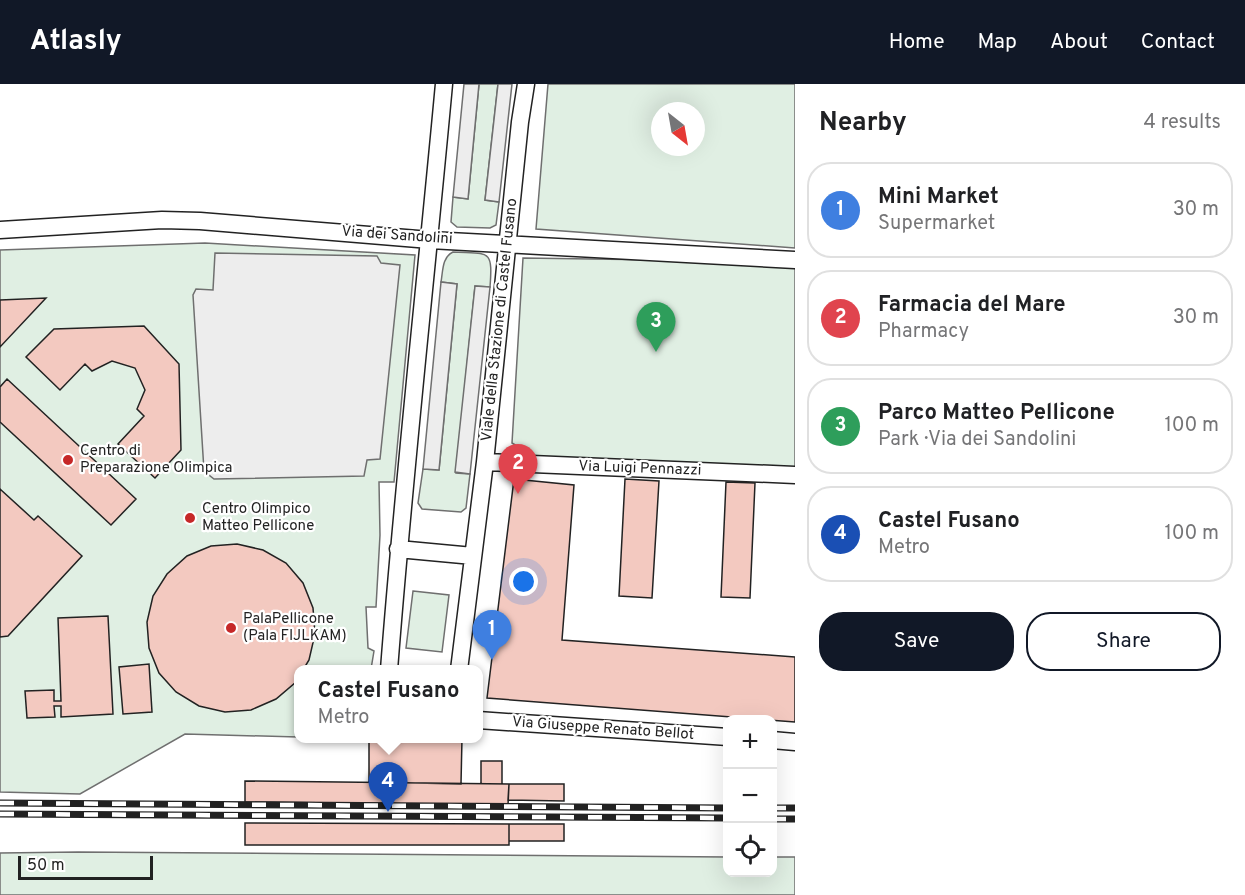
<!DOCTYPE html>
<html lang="en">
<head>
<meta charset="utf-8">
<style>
	:root { --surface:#fff; --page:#f2f2f2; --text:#202124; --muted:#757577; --line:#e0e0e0; --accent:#111827 }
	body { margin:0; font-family:Overpass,sans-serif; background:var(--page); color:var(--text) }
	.controls { position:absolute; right:18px; bottom:18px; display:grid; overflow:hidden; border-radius:12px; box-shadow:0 6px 24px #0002 }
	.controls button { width:54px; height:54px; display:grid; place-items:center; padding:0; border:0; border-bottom:2px solid var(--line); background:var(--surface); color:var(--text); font:30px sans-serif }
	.compass { position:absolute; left:651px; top:18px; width:54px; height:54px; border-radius:50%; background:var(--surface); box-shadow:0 6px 24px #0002; rotate:149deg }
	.scale { position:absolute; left:18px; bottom:15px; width:135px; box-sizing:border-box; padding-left:6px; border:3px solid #222; border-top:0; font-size:16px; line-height:21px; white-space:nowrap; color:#222; -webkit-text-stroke:4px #fff; paint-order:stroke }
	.you { position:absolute; left:524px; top:498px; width:21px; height:21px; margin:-15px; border:4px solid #fff; border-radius:50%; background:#1a73e8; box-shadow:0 0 0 9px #1a73e833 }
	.badge { display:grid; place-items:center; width:39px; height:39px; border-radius:50%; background:var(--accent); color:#fff; font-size:20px; font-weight:700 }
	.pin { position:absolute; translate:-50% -50px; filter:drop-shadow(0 2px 3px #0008) }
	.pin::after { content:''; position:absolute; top:32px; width:21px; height:18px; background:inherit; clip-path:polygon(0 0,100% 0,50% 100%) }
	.popup { position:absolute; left:294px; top:581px; width:189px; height:78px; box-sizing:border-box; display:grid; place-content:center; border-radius:12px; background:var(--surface); filter:drop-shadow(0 2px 4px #0005); font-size:20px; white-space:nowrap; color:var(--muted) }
	.popup b { font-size:22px; color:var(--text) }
	.popup::after { content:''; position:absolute; left:50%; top:100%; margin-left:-12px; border:12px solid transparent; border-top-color:var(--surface) }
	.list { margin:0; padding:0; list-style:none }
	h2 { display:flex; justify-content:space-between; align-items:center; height:78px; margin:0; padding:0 24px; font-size:26px }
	h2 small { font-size:20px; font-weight:400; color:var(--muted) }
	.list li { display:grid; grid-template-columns:39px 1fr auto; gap:18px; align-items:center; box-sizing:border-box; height:96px; margin:0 12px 12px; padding:0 12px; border:2px solid var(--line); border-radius:24px }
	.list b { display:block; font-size:22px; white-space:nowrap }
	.list p { margin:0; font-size:20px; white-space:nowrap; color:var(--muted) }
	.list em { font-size:20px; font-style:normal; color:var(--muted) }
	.actions { display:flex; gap:12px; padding:18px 24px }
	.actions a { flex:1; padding:14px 0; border:2px solid var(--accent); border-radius:24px; text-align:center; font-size:21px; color:var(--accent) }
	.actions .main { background:var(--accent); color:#fff }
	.icon { flex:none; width:33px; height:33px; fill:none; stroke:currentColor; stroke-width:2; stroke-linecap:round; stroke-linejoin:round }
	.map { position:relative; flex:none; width:795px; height:811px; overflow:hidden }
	header { display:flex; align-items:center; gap:36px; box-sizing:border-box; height:84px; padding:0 30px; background:var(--accent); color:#fff }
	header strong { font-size:28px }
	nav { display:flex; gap:33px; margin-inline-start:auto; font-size:21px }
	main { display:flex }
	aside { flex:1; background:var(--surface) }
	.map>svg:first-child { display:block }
	.green { fill:#e0efe3; stroke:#6f6f6f; stroke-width:1.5; fill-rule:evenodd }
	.parking { fill:#ededed; stroke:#6f6f6f; stroke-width:1.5 }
	.building { fill:#f3c9c0; stroke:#222; stroke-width:1.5 }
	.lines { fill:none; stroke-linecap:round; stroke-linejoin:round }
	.minor-casing { stroke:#222; stroke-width:19 }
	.minor { stroke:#fff; stroke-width:16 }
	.rail-casing { stroke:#222; stroke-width:7 }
	.rail { stroke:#fff; stroke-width:4.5; stroke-dasharray:14; stroke-linecap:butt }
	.poi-dot { fill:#c62828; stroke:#fff; stroke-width:2 }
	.labels { text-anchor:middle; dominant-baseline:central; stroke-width:4.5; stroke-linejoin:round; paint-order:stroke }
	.street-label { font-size:15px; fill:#222; stroke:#fff }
	.poi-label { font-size:15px; fill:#222; stroke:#fff; text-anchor:start }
</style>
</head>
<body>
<header>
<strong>Atlasly</strong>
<nav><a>Home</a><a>Map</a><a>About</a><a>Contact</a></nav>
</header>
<main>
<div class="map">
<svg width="795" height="811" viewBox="0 0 795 811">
	<rect width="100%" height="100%" fill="#fff"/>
	<path class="green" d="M479,0H498L485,116L499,118L496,141L490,144L457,143L451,138L453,113L468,115Z
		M548,0H795V164L536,145ZM660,27H696V63H660Z
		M205,159L415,171L394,398H379L380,451L376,523H366L368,564L374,567L371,585L298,586V653L185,650L80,710L0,708V166Z
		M453,168C489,170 493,164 490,203L475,202L456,389L470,390L466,424L461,428L422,425L418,419L423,385L439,386L457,200L441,198C443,187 442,173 453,168Z
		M523,174L795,178V383L548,381L512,359Z
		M413,507L449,511L442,568L406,564Z
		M78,768L727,773L728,788H772L773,773H795V811H0V769Z"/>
	<path class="parking" d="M464,0H479L468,115L453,113Z
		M498,0H512L499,118L485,116Z
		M215,169L377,172L381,179L400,181L380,375L367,376L364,392L214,395L204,387L193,211L196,205L213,206Z
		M441,198L457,200L439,386L423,385Z
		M475,202L490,203L470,390L455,388Z"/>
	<path class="building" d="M46,214L0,263V216Z
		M144,242L179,280L181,366L155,394L118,360L144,332L137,325L145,306L135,284L112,277L92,287L85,280L60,306L26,273L54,245Z
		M7,295L136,415L111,441L0,338V303Z
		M514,395L574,401L562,556L795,573V638L487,614Z
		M625,395L659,397L652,514L619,512Z
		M726,398L755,399L750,514L721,513Z
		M0,405L34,436L38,432L82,472L8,552L0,553Z
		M237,460L263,466L286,479L303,499L313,524L315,550L309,576L303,586H298V594L296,598L276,615L251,626L225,628L199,622L176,608L159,589L149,564L147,538L153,512L167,490L187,472L211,462Z
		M108,532L113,630L61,633V622H54L55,633L27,634L25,607L54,606V617H61L58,534Z
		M149,580L152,628L123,630L119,583Z
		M369,654H462L461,700L369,698Z
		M481,677H502V700H481Z
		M245,697L509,700L508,721L245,718Z
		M509,700H564V717L508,716Z
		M245,739L509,740V761H245Z
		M509,740H564V757H509Z"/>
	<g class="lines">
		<g class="minor-casing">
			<path id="minor" d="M0,146L162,136L200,137L430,156L795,176
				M485,378L795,391
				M398,465L473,472
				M389,586C404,390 426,195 444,0
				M459,586L485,378L520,38L526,0
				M478,636L728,653
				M772,656L795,658"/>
		</g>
		<use href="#minor" class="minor"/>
		<g class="rail-casing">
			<path id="rail" d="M0,719L728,724
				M772,724H795
				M0,730L728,734
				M772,735H795"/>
		</g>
		<use href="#rail" class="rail"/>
	</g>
	<g class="poi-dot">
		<circle cx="68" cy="376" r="6"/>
		<circle cx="190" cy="434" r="6"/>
		<circle cx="231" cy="544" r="6"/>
	</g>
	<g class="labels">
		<g class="street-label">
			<text transform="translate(397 152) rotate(4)">Via dei Sandolini</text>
			<text transform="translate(500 236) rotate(-84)">Viale della Stazione di Castel Fusano</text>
			<text transform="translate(640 385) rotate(2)">Via Luigi Pennazzi</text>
			<text transform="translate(603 645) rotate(4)">Via Giuseppe Renato Bellot</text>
		</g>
		<g class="poi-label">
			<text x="80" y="367">Centro di<tspan x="80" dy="17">Preparazione Olimpica</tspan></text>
			<text x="202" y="425">Centro Olimpico<tspan x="202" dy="17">Matteo Pellicone</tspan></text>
			<text x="243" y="535">PalaPellicone<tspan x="243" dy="17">(Pala FIJLKAM)</tspan></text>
		</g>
	</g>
</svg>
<div class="controls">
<button>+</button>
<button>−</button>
<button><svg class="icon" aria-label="locate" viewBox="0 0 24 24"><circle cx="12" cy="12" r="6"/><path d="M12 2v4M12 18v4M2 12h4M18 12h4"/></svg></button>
</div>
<svg class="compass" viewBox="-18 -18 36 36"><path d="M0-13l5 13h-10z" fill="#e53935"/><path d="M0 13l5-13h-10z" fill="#757577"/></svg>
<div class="scale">50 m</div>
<div class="you"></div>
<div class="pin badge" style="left:492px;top:576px;background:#3f7fe0">1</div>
<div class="pin badge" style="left:518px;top:410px;background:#e0444e">2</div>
<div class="pin badge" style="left:656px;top:268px;background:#2e9e5b">3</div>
<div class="pin badge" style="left:388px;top:728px;background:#1a4fb4">4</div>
<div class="popup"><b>Castel Fusano</b>Metro</div>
</div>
<aside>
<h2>Nearby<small>4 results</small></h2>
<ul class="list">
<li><span class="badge" style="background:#3f7fe0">1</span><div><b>Mini Market</b><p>Supermarket</p></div><em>30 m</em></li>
<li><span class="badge" style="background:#e0444e">2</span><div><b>Farmacia del Mare</b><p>Pharmacy</p></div><em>30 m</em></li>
<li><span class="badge" style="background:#2e9e5b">3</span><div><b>Parco Matteo Pellicone</b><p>Park · Via dei Sandolini</p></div><em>100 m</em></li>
<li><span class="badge" style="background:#1a4fb4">4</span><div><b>Castel Fusano</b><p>Metro</p></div><em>100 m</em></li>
</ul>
<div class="actions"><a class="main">Save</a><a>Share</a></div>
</aside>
</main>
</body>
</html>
